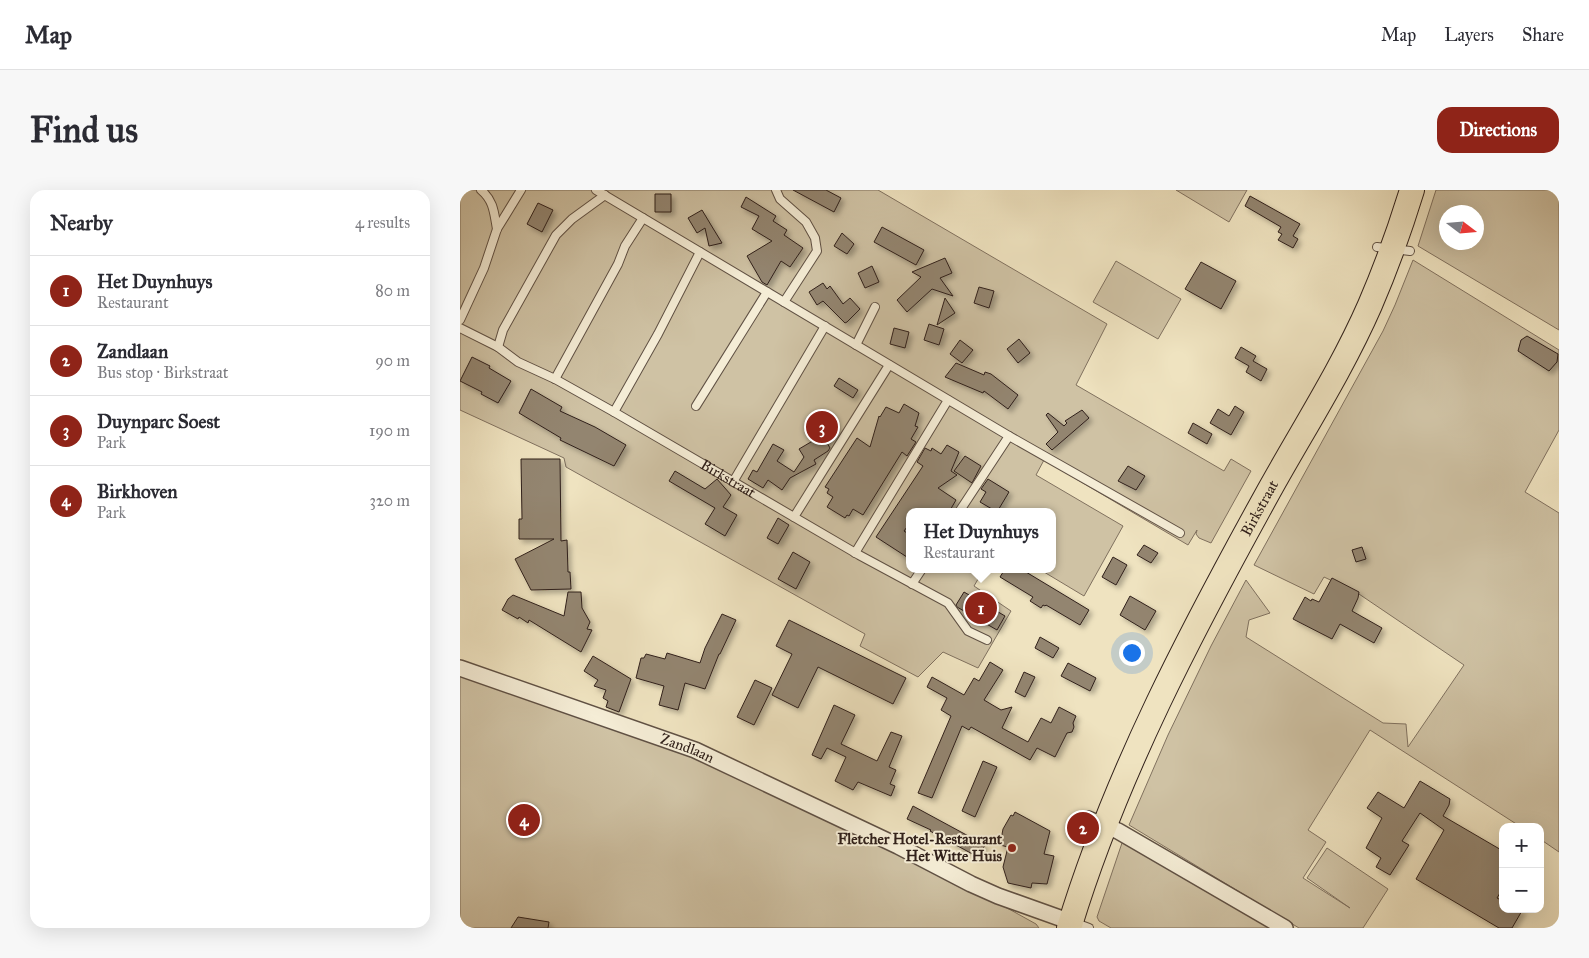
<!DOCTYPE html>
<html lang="en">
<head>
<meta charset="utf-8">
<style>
	:root { --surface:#fff; --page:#f7f7f7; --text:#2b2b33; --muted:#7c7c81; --line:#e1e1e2; --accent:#8f2418 }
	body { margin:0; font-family:"IM FELL Great Primer",serif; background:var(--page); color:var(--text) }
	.controls { position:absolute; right:15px; bottom:15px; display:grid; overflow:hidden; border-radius:10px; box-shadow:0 5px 20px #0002 }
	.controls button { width:45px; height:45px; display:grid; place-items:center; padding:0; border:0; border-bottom:1px solid var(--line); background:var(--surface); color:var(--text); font:25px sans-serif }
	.compass { position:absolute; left:979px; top:15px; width:45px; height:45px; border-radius:50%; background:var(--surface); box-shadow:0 5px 20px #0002; rotate:106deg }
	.you { position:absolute; left:671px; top:462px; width:18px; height:18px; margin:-12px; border:4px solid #fff; border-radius:50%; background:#1a73e8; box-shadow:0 0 0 8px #1a73e833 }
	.badge { display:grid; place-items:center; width:32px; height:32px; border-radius:50%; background:var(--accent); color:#fff; font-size:16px; font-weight:700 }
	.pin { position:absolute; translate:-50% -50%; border:2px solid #fff; box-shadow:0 1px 5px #0006 }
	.popup { position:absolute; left:446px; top:318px; width:150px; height:65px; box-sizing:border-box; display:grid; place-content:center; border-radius:10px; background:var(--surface); filter:drop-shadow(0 1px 4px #0005); font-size:16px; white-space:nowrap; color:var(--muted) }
	.popup b { font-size:19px; color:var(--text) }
	.popup::after { content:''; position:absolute; left:50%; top:100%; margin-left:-10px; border:10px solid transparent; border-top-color:var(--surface) }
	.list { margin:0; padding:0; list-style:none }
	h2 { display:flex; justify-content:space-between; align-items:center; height:65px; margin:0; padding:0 20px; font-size:21px }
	h2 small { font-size:16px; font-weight:400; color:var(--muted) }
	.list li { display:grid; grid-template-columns:32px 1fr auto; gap:15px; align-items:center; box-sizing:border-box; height:70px; padding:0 20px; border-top:1px solid var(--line) }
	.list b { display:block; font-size:19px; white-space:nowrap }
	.list p { margin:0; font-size:16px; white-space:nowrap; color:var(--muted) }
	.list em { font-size:16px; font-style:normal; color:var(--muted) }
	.map { position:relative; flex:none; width:1099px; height:738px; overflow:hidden; border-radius:15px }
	header { display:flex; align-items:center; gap:30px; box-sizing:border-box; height:70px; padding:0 25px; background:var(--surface); border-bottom:1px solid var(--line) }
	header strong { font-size:24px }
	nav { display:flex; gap:28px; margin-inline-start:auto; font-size:18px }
	.intro { display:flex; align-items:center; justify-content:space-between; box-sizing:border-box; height:120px; padding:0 30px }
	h1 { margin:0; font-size:35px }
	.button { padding:12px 22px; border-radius:15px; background:var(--accent); color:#fff; font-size:18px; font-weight:700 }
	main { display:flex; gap:30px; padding:0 30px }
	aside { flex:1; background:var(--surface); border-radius:15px; box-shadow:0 5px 20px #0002 }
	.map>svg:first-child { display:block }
	.green { fill:#cfc2a4; stroke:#80715f; fill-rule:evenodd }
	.building { fill:#938570; stroke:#30201a; filter:url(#shadow) }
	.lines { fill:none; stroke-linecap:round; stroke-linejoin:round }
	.lane-casing { stroke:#605144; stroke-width:10 }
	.street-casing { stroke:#605144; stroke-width:18 }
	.primary-casing { stroke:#30201a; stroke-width:26 }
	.lane { stroke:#f5edd6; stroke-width:8 }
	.street { stroke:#f5edd6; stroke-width:15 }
	.primary { stroke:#efe3c0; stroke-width:24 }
	.poi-dot { fill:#8f2418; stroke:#f5edd6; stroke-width:2 }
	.labels { text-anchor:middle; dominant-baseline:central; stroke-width:4; stroke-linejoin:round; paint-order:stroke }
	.street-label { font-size:15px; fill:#30201a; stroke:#f5edd6 }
	.poi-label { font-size:15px; font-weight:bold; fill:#30201a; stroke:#f5edd6; text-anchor:end }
</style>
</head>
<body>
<header>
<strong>Map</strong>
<nav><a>Map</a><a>Layers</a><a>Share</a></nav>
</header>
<div class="intro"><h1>Find us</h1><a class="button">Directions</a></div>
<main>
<aside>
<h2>Nearby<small>4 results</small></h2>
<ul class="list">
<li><span class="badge">1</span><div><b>Het Duynhuys</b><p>Restaurant</p></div><em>80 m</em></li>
<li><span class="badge">2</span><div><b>Zandlaan</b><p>Bus stop · Birkstraat</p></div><em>90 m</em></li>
<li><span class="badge">3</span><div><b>Duynparc Soest</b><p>Park</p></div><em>190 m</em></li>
<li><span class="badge">4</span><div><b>Birkhoven</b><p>Park</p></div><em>320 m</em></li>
</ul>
</aside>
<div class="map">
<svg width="1099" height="738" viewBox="0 0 1099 738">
	<defs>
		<filter id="shadow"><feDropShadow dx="3.5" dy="3.5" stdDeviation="2.5" flood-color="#0004"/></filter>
	</defs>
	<rect width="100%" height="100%" fill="#efe3c0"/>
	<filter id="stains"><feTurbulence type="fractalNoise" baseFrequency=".004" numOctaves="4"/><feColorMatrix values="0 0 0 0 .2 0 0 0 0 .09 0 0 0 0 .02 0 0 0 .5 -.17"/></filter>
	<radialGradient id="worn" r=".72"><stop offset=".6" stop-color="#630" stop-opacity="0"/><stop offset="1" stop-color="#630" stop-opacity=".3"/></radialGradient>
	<path class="green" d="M0,0H418L647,134L616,195L764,281L771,269L791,281L751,353L739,348L736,344L737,340L728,355L584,270L576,285L663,336L624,406L579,379H592V322H450V379H524L514,396L551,421L518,478L483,462L458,487L400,456L405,444L106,277L104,268L0,220Z
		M716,0H787L769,32Z
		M976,0H1099V140L958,56ZM986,22H1016V52H986Z
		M953,70L1099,160V240L1065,302L1099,323V662L1080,649V637H1061L910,540L848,640L866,652L843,688L890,718L847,688L867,658L928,699L903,738H839L669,635L708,545L751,456L786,390L810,423L789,430L786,447L923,533L946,534L948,557L1004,475L896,402L864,387L854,404L794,375L923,141L935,115Z
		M656,71L721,109L698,149L633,112Z
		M0,484L286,575L312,588L576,734L579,738H0Z
		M663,650L812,738H651L639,731L637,727Z"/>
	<path class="building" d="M333,0H366L381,8L374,22Z
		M195,4H211V22H195Z
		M790,6L840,34L833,46L838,49L833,58L818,50L822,44L818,42L821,37L785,16Z
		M286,7L316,26L313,31L327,40L324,45L343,58L330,77L321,71L307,95L302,92L287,66L312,51L292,39L299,26L281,17Z
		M78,13L93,20L82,42L67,34Z
		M242,20L251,35L262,53L249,56L245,38L237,43L228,28Z
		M422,37L464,60L456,75L414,52Z
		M382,43L394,54L387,64L374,56Z
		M485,68L492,83L480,88L493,106L472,99L447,122L437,110L461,87L452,82Z
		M741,72L776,91L761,119L725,99Z
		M412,76L419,92L405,98L398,83Z
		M363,93L367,99L370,96L383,114L390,108L400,119L387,132L385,133L363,111L357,115L349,102Z
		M519,97L534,101L529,118L514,113Z
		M485,108L495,123L477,135Z
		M469,134L484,139L479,155L464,150Z
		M434,138L449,142L445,158L430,154Z
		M1067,146L1098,164L1097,172L1089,181L1058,161L1061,150Z
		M559,149L570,163L558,173L547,159Z
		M500,150L513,160L502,173L490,164Z
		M781,157L796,166L793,171L807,179L801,191L786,182L789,176L775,168Z
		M12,167L30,176L29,178L51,191L38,213L21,204L22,202L0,191Z
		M496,173L524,185L525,182L531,184L558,205L548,219L524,201L523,203L485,187Z
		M379,188L398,200L393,208L374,196Z
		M71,199L102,217L100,221L135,237L166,255L154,276L100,250L101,248L59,223Z
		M444,214L459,223L455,236L458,237L451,249L456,252L447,266L442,262L403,325L393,319L389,326L387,325L385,328L367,317L373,307L367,303L369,299L365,297L397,248L410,257L419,226L420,227L426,217L439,223Z
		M775,216L784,222L771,245L750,233L758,219L769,226Z
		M622,220L629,228L592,260L586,254L598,242L586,225L588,223L604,236L607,233L605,231Z
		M371,231L378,243L366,251L370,258L368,261L354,270L356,274L330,288L322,300L308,290L303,298L288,289L293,280L297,282L313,254L324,260L317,271L334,282L344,267L339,259L356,249L352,241Z
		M733,233L752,244L747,254L728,243Z
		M487,255L499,262L491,281L497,285L478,298L496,310L489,322H450V333L444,341L450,345V369L416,347L463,276L457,272L465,258L471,261L472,258L481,264Z
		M505,266L521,276L512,293L494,281Z
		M61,269H100L101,351L107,350L108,382H110L111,399L71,400L55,369L94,349H59V329H62Z
		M668,276L685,286L676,300L658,291Z
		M215,281L245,299L257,289L271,305L263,317L277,325L265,346L245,334L255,318L209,291Z
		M528,289L549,302L537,322L520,312L526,302L521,299Z
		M318,328L329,335L318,354L307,348Z
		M684,355L698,363L691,373L677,365Z
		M902,357L906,369L896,372L892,360Z
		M333,362L350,372L336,399L318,389Z
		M653,367L667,375L656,395L642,387Z
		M545,379H561L629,420L620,435L586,415L585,416L583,415L581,418L570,411L573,407L540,387Z
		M872,388L899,402L898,408L892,421L922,438L914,453L880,434L872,449L833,429L845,407L851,411L852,409L859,412Z
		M108,402H121L122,418L130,432L127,439L132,440L121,462L69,430L68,433L59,427L58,429L42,420L48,409L53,405L104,426Z
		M504,402L545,426L537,440L497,417L496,415Z
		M670,406L696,421L685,440L660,425Z
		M262,424L276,430L260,464H259L245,499L225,493L218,520L199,515L204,496L176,488L181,468H184L186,464L205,469L207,463L240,473L245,458Z
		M329,430L446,488L433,514L358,477L338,518L312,505L332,464L316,456Z
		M580,447L599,458L593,468L575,458Z
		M133,466L171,489L159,522L146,517L148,511L143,508L146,500L134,496L138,490L124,481Z
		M530,472L543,480L524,510L541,520L552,517L542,538L568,552L581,528L591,533L599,517L616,526L613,533L614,537L612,542L607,543L595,567L577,558L570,570L511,537L509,540L502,536L472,608L458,603L491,526L481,520L487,508L467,497L472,487L504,505L514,488L519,491Z
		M608,473L636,488L630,501L601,486Z
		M564,482L575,487L565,507L555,502Z
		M295,490L312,498L294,535L277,527Z
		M374,515L395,525L381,554L417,571L431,542L442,546L429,577L436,580L430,594L435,596L431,606L398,592L393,600L375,591L386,567L367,558L361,569L352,565Z
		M523,571L537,577L515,627L502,621Z
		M960,591L990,609L989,615L983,626L1043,661V698L1037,708L1043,711V719H1063L1052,738H1039L956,689L984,640L960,623L942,651L949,655L930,685L916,677L921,668L906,658L922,628L907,618L918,602L944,618Z
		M453,616L525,655L518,667L470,641L471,640L447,629Z
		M555,622L590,641L584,664L594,666L587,694L572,693L571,698L548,693L543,677L548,657L540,655L543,639L551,625L553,626Z
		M58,727L89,732L88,738H51Z"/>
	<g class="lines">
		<g class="lane-casing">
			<g id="lane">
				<path d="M21,0C34,11 34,23 37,39"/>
				<path d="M136,0L549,246L720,343"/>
				<path d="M316,0L320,9L346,32L355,48L357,61L324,112"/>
				<path d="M917,57L950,61"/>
				<path d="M0,130L24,78L37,39L61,0"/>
				<path id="s1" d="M0,138L38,157L58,172L95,189L154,222L399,365L488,413L508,441L527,450"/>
				<path d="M396,155L415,117"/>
				<path d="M38,157L43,140L96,45L112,29L145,5"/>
				<path d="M95,189L158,74L165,56L183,28"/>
				<path d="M236,216L307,102"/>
				<path d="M154,222L198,144L240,62"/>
				<path d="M273,292L365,136"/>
				<path d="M499,322L549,246"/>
				<path d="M334,327L429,175"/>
				<path d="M395,363L488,210"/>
				<path d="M452,394L462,379"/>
				<path d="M613,732L629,738"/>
			</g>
		</g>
		<g class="street-casing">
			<g id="street">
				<path id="s2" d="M0,478L235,560L438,656L511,694L538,706L611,732"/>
				<path d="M628,629L658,641L825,738"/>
			</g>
		</g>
		<g class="primary-casing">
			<g id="primary">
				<path id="s3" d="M609,738C656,583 732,440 810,299C844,238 882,179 910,115C926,78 940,39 952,0"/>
			</g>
		</g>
		<use href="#lane" class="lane"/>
		<use href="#street" class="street"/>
		<use href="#primary" class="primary"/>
	</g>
	<circle class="poi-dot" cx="552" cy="658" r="5"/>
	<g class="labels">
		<g class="street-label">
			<text stroke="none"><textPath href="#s1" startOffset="308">Birkstraat</textPath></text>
			<text stroke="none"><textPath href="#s3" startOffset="462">Birkstraat</textPath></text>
			<text stroke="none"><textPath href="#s2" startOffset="241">Zandlaan</textPath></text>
		</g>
		<g class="poi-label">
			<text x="542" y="649">Fletcher Hotel-Restaurant<tspan x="542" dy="17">Het Witte Huis</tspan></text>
		</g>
	</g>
	<rect width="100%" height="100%" filter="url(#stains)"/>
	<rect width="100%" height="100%" fill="url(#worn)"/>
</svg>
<div class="controls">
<button>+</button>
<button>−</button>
</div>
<svg class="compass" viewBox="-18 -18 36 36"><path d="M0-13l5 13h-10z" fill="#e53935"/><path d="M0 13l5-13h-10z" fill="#7c7c81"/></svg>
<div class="you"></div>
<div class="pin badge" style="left:521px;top:418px">1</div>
<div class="popup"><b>Het Duynhuys</b>Restaurant</div>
<div class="pin badge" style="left:623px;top:638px">2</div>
<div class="pin badge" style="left:362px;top:237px">3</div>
<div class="pin badge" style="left:64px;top:630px">4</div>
</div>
</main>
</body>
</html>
